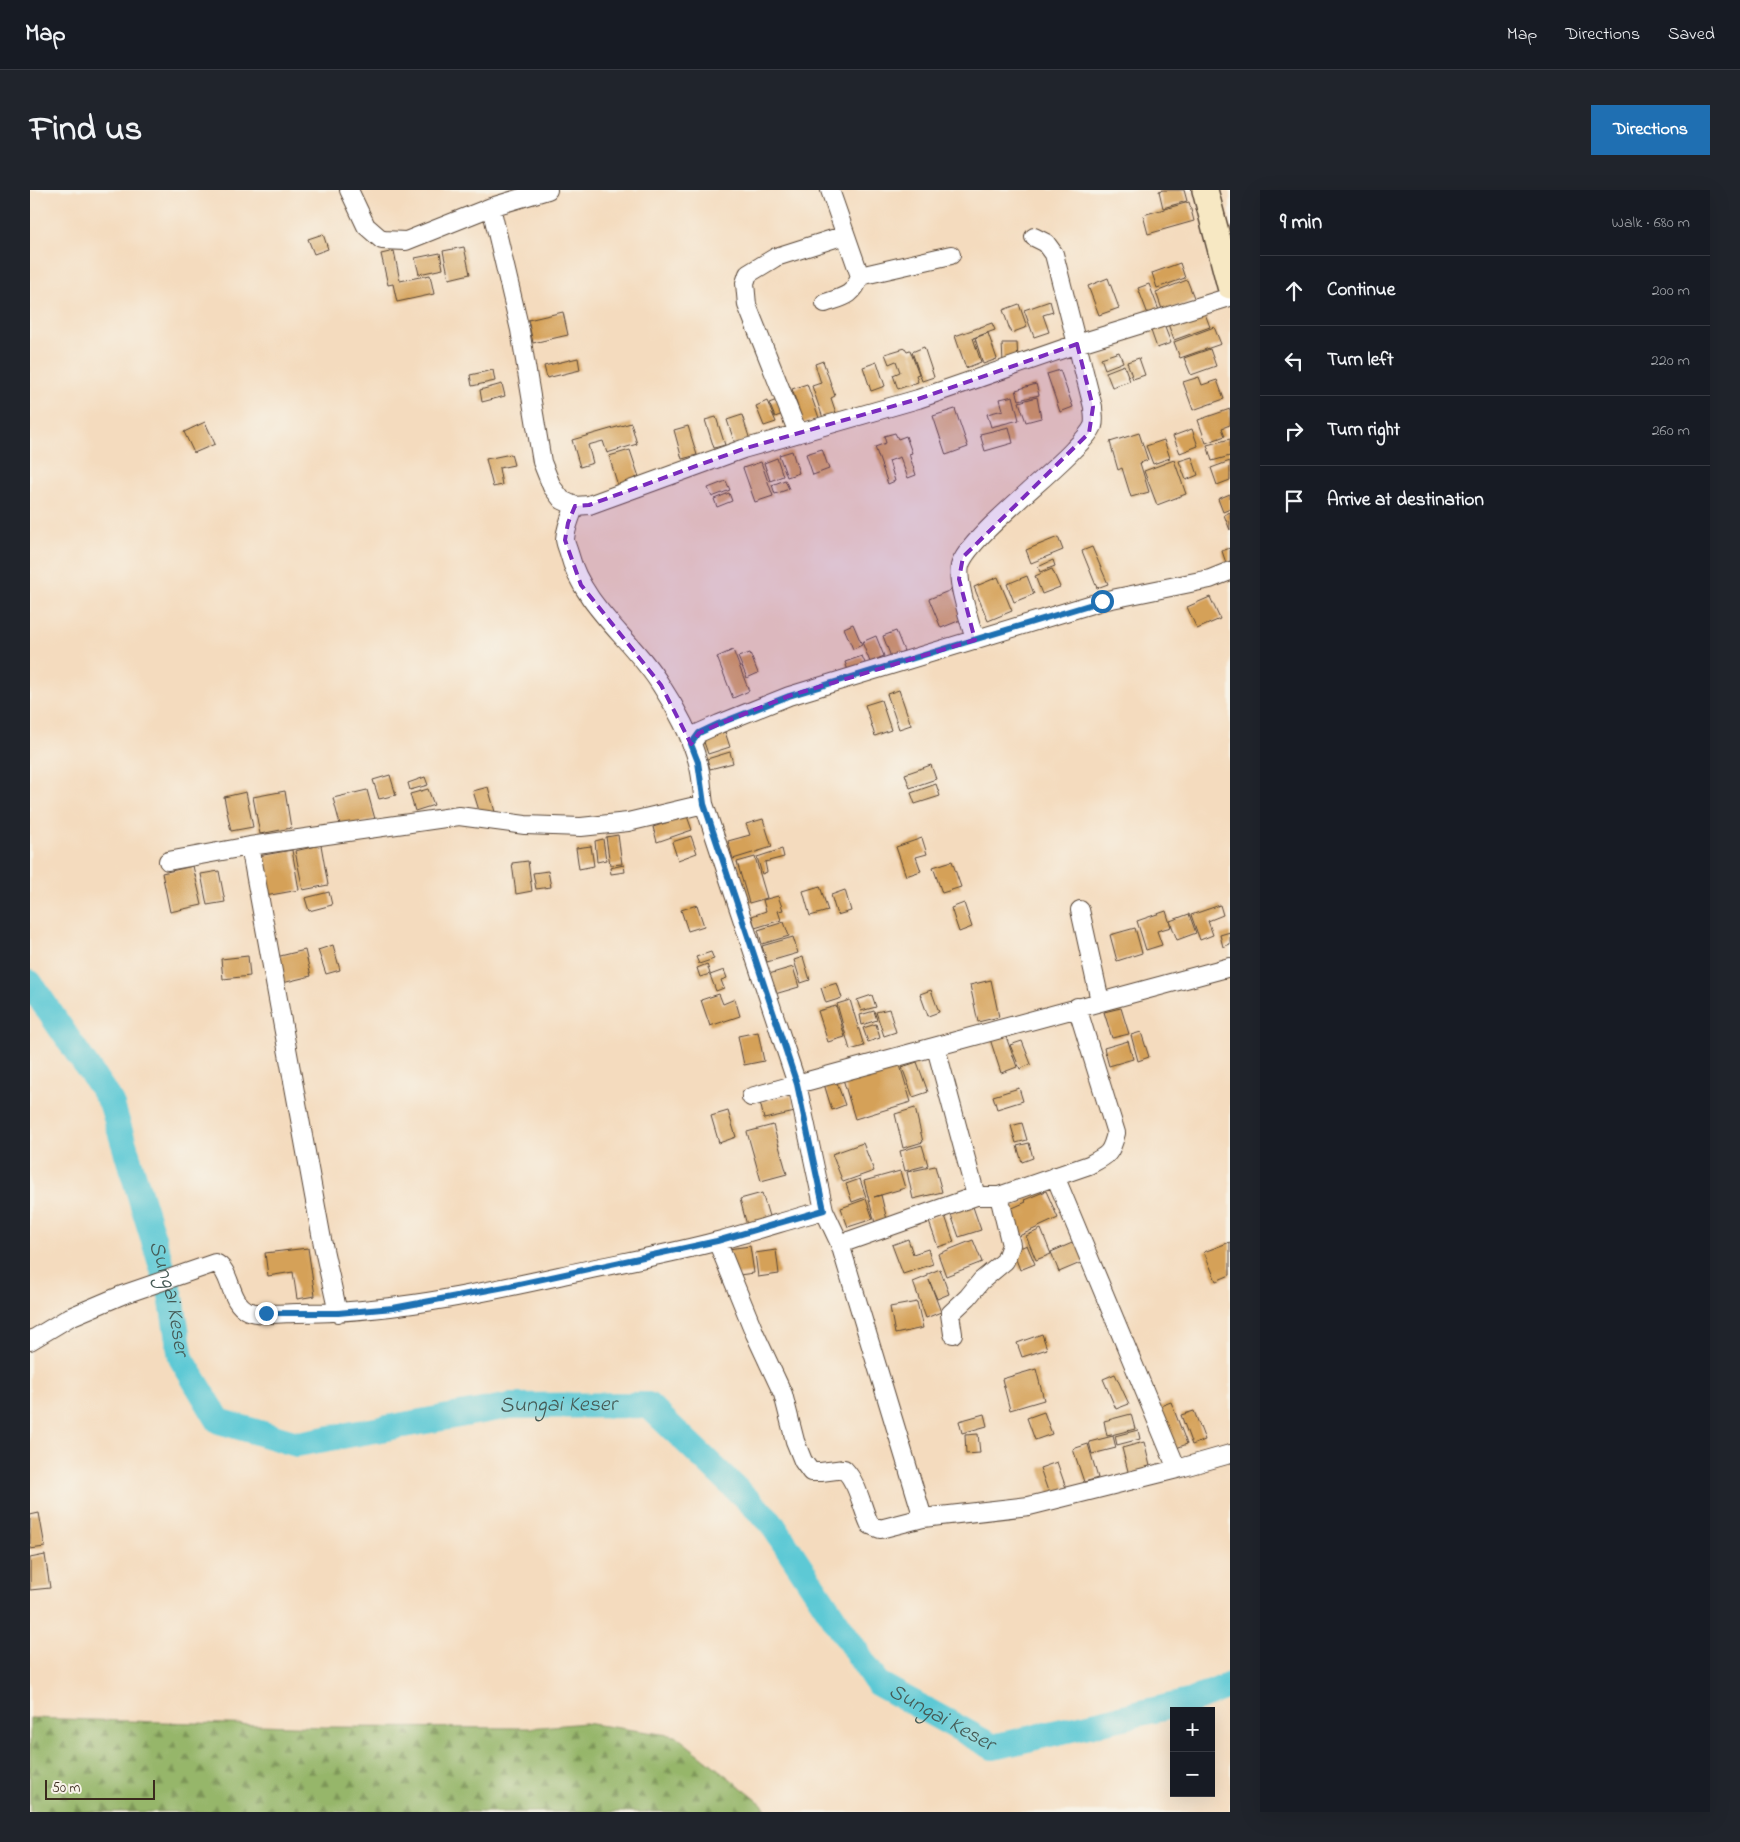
<!DOCTYPE html>
<html lang="en">
<head>
<meta charset="utf-8">
<style>
	:root { --surface:#171b24; --page:#20242c; --text:#f1f3f6; --muted:#9ea1a6; --line:#363941; --accent:#1f6fb2 }
	body { margin:0; font-family:"Indie Flower",sans-serif; background:var(--page); color:var(--text) }
	.controls { position:absolute; right:15px; bottom:15px; display:grid; overflow:hidden; border-radius:0px; box-shadow:0 5px 20px #0002 }
	.controls button { width:45px; height:45px; display:grid; place-items:center; padding:0; border:0; border-bottom:1px solid var(--line); background:var(--surface); color:var(--text); font:25px sans-serif }
	.scale { position:absolute; left:15px; bottom:12px; width:110px; box-sizing:border-box; padding-left:5px; border:2px solid #3b2a1e; border-top:0; font-size:14px; line-height:18px; white-space:nowrap; color:#3b2a1e; -webkit-text-stroke:4px #f7f3e8; paint-order:stroke }
	.stop { position:absolute; width:15px; height:15px; margin:-11px; border:4px solid #1f6fb2; border-radius:50%; background:#fff }
	.stop.end { background:#1f6fb2; border-color:#fff; box-shadow:0 1px 5px #0008 }
	.list { margin:0; padding:0; list-style:none }
	h2 { display:flex; justify-content:space-between; align-items:center; height:65px; margin:0; padding:0 20px; font-size:21px }
	h2 small { font-size:16px; font-weight:400; color:var(--muted) }
	.list li { display:grid; grid-template-columns:32px 1fr auto; gap:15px; align-items:center; box-sizing:border-box; height:70px; padding:0 20px; border-top:1px solid var(--line) }
	.list b { display:block; font-size:19px; white-space:nowrap }
	.list em { font-size:16px; font-style:normal; color:var(--muted) }
	.icon { flex:none; width:28px; height:28px; fill:none; stroke:currentColor; stroke-width:2; stroke-linecap:round; stroke-linejoin:round }
	.map { position:relative; flex:none; width:1200px; height:1622px; overflow:hidden; border-radius:0px }
	header { display:flex; align-items:center; gap:30px; box-sizing:border-box; height:70px; padding:0 25px; background:var(--surface); border-bottom:1px solid var(--line) }
	header strong { font-size:24px }
	nav { display:flex; gap:28px; margin-inline-start:auto; font-size:18px }
	.intro { display:flex; align-items:center; justify-content:space-between; box-sizing:border-box; height:120px; padding:0 30px }
	h1 { margin:0; font-size:35px }
	.button { padding:12px 22px; border-radius:0px; background:var(--accent); color:#fff; font-size:18px; font-weight:700 }
	main { display:flex; gap:30px; padding:0 30px }
	aside { flex:1; background:var(--surface); border-radius:0px; box-shadow:0 5px 20px #0002 }
	.map>svg:first-child { display:block }
	.forest { fill:url(#forest-firs); stroke:#687044 }
	.lines { fill:none; stroke-linecap:round; stroke-linejoin:round }
	.river { stroke:#5dc9d5; stroke-width:26 }
	.building { fill:#d5a158 }
	.minor-casing { stroke:#574536; stroke-width:20 }
	.secondary-casing { stroke:#574536; stroke-width:28 }
	.minor { stroke:#fff; stroke-width:18 }
	.secondary { stroke:#f7e8c3; stroke-width:25 }
	.route { stroke:#1f6fb2; stroke-width:6 }
	.marked { fill:#7b2cbf; fill-opacity:0.2; stroke:#7b2cbf; stroke-width:4; stroke-dasharray:10 6; stroke-linejoin:round }
	.labels { text-anchor:middle; dominant-baseline:central; stroke-width:4; stroke-linejoin:round; paint-order:stroke }
	.water-label { font-size:22px; font-style:italic; fill:#455a55; stroke:#f7f3e8 }
</style>
</head>
<body>
<header>
<strong>Map</strong>
<nav><a>Map</a><a>Directions</a><a>Saved</a></nav>
</header>
<div class="intro"><h1>Find us</h1><a class="button">Directions</a></div>
<main>
<div class="map">
<svg width="1200" height="1622" viewBox="0 0 1200 1622">
	<defs>
		<pattern id="forest-firs" width="22" height="20" patternUnits="userSpaceOnUse" patternTransform="scale(1.25)"><rect width="22" height="20" fill="#96b66a"/><path d="M5 1l3.5 6h-7zM16 11l3.5 6h-7z" fill="#7c9457"/></pattern>
	</defs>
	<rect width="100%" height="100%" fill="#f7f3e8"/>
	<filter id="ink" filterUnits="userSpaceOnUse"><feTurbulence type="fractalNoise" baseFrequency=".02" numOctaves="2"/><feDisplacementMap in="SourceGraphic" scale="10" xChannelSelector="R" yChannelSelector="G"/><feConvolveMatrix kernelMatrix="1 2 1 2 8 2 1 2 1" color-interpolation-filters="sRGB"/></filter>
	<filter id="wash" filterUnits="userSpaceOnUse"><feTurbulence type="fractalNoise" baseFrequency=".0096" numOctaves="4" result="noise"/><feDisplacementMap in="SourceGraphic" scale="20" xChannelSelector="R" yChannelSelector="G"/><feGaussianBlur stdDeviation="1.12" result="paint"/><feColorMatrix in="noise" values="0 0 0 0 0 0 0 0 0 0 0 0 0 0 0 0 0 1.4 0 .05"/><feComposite in="paint" operator="in"/></filter>
	<g filter="url(#wash)">
		<rect width="100%" height="100%" fill="#f4dbbe"/>
		<path class="forest" d="M0,1528L296,1537L500,1538L554,1533L646,1546L732,1614L738,1622H0Z"/>
		<g class="lines">
			<path class="river" id="s1" d="M0,793L81,912L141,1106L151,1168L189,1231L267,1254L480,1216L618,1215L740,1331L847,1493L963,1557L1159,1512L1200,1495"/>
		</g>
		<g id="blocks">
			<path class="building" d="M1133,0H1154L1157,11L1133,18L1129,1Z
				M1159,12L1164,31L1118,44L1113,25Z
				M293,44L298,59L284,64L278,49Z
				M434,57L440,84L419,89L413,61Z
				M364,61L370,91L400,85L404,104L367,112L363,94L358,95L351,64Z
				M410,63L413,79L389,84L385,68Z
				M1150,73L1155,88L1127,98L1122,83Z
				M1078,88L1089,118L1069,125L1058,96Z
				M1157,90L1165,110L1133,122L1126,102Z
				M1119,94L1130,123L1119,127L1108,98Z
				M1020,111L1023,122L1013,125L1019,142L1004,147L994,120Z
				M989,114L997,137L981,143L973,120Z
				M1174,121L1180,137L1144,150L1138,134Z
				M533,122L538,145L503,153L498,130Z
				M1132,130L1141,153L1127,158L1119,135Z
				M962,133L965,140L943,148L951,172L936,178L925,146Z
				M1184,137L1191,154L1150,168L1144,152Z
				M958,143L967,169L953,174L945,148Z
				M972,153H987L988,172L973,173Z
				M894,157L904,187L892,191L882,162Z
				M875,158L877,161L880,160L889,184L886,185L888,192L868,199L863,185L870,182L866,171L859,174L855,164Z
				M1180,159L1186,176L1161,185L1154,168Z
				M1089,162L1093,172L1075,179L1071,168Z
				M548,168L550,180L517,188L514,176Z
				M1109,168L1115,185L1103,189L1097,172Z
				M793,171L805,206L801,208L808,229L795,234L782,196L791,193L785,174Z
				M847,172L855,196L841,201L833,177Z
				M1094,175L1100,191L1082,197L1076,182Z
				M463,180L465,191L442,196L440,185Z
				M1030,180L1043,217L1030,222L1017,184Z
				M1169,187L1172,195L1187,190L1194,209L1163,220L1153,192Z
				M472,194L475,206L452,212L450,200Z
				M777,194L789,228L773,233L762,199Z
				M1006,194L1009,205L989,210L986,200Z
				M983,206L989,230L961,237L957,224L973,220L970,209Z
				M1007,207L1011,228L996,232L989,212Z
				M747,210L753,224L745,227L739,213Z
				M737,211L746,232L734,236L726,216Z
				M925,219L938,257L916,265L903,226Z
				M1200,219V235L1192,238L1195,246L1176,253L1168,230Z
				M712,225L720,250L705,254L697,230Z
				M686,227L695,255L684,258L675,230Z
				M175,232L185,254L164,263L154,242Z
				M601,233L607,254L577,263L573,251L558,255L563,273L550,277L542,250Z
				M658,236L667,265L652,269L644,240Z
				M979,237L983,253L955,261L950,244Z
				M1162,239L1168,256L1150,263L1143,246Z
				M865,243L868,249L876,246L882,263L879,264L886,285L878,288L870,267L859,271L865,291L858,294L845,257L856,253L854,246Z
				M1109,243L1118,270L1110,273L1119,302L1101,307L1092,278L1088,280L1080,252Z
				M1200,249V266L1182,271L1177,255Z
				M1134,250L1140,268L1123,274L1116,256Z
				M792,259L799,279L783,285L776,264Z
				M600,260L610,290L588,296L579,266Z
				M762,261L769,283L757,287L749,265Z
				M481,264L484,275L469,278L472,295L463,297L456,269Z
				M1162,267L1168,285L1156,290L1149,271Z
				M747,268L753,286L740,291L734,273Z
				M1144,270L1156,304L1127,315L1114,281Z
				M1200,271V290L1187,295L1181,278Z
				M731,272L743,306L725,312L713,278Z
				M755,290L759,299L745,304L742,295Z
				M696,291L700,300L682,307L678,298Z
				M699,303L702,311L687,317L684,309Z
				M1200,304V319L1193,322L1188,309Z
				M1200,322V340L1194,325Z
				M1028,347L1033,360L1001,373L996,360Z
				M1062,357L1078,394L1067,398L1052,361Z
				M1200,358V371L1196,373L1192,361Z
				M1023,370L1025,376L1010,382L1008,377Z
				M1022,379L1030,397L1012,404L1005,386Z
				M997,386L1004,404L984,412L977,394Z
				M968,387L982,421L958,431L944,397Z
				M921,400L933,429L911,438L899,409Z
				M1180,407L1190,429L1167,439L1157,417Z
				M823,434L832,455L823,459L814,438Z
				M866,441L874,461L861,467L853,446Z
				M846,446L854,466L840,472L832,452Z
				M703,460L719,501L703,508L687,467Z
				M720,463L728,483L717,488L708,467Z
				M832,466L838,480L820,486L815,472Z
				M869,500L881,535L869,539L857,504Z
				M851,510L861,540L845,546L835,515Z
				M695,542L700,557L678,564L673,549Z
				M700,562L703,573L680,579L677,569Z
				M901,575L906,589L880,598L875,584Z
				M360,585L366,605L349,609L343,590Z
				M395,587L398,595L380,600L378,593Z
				M906,594L910,606L885,614L881,603Z
				M458,597L465,622L451,627L443,601Z
				M398,599L404,615L385,621L380,604Z
				M337,600L345,629L311,638L303,608Z
				M255,601L261,638L230,644L223,607Z
				M216,602L223,637L201,641L194,607Z
				M657,626L662,640L627,652L623,637Z
				M733,629L742,657L703,669L698,651L720,645L716,634Z
				M588,645L592,674L580,675L576,647Z
				M661,646L667,663L648,670L642,652Z
				M892,648L897,664L886,667L891,681L876,686L866,657Z
				M573,649L576,670L567,672L565,651Z
				M291,655L298,695L273,700L265,661Z
				M561,656L564,676L549,679L546,658Z
				M752,659L754,667L735,672L737,682L732,684L727,667Z
				M262,660L269,700L235,706L228,666Z
				M725,667L737,708L719,713L707,672Z
				M498,671L502,701L486,704L482,673Z
				M922,671L931,697L912,703L903,677Z
				M594,675L595,682L581,684L580,678Z
				M163,676L172,715L140,722L132,683Z
				M189,681L195,712L177,715L171,684Z
				M518,681L521,697L506,699L503,683Z
				M790,696L798,721L780,726L773,701Z
				M815,700L821,721L807,725L801,705Z
				M299,702L302,715L279,721L275,708Z
				M748,706L753,720L748,721L751,730L725,738L722,726L736,721L733,710Z
				M934,713L942,737L929,742L921,718Z
				M667,715L674,736L658,741L651,720Z
				M1190,715L1193,725L1178,731L1183,745L1170,750L1161,725Z
				M1136,721L1141,737L1127,741L1132,755L1116,760L1107,731Z
				M1159,724L1166,743L1147,750L1140,731Z
				M754,732L759,746L732,754L728,740Z
				M1105,738L1112,763L1087,771L1080,745Z
				M1200,742V754L1193,757L1190,745Z
				M763,747L768,763L737,772L732,756Z
				M303,755L310,780L296,784L288,760Z
				M275,760L281,786L248,794L242,768Z
				M681,762L684,769L669,774L666,767Z
				M218,766L220,786L193,789L191,769Z
				M773,767L780,790L771,793L764,770Z
				M677,774L680,784L670,787L667,778Z
				M763,777L769,797L738,806L732,786Z
				M694,780L697,788L691,790L694,798L686,801L680,785Z
				M961,790L969,827L948,832L940,795Z
				M807,793L812,808L796,813L791,798Z
				M901,800L909,822L898,826L890,804Z
				M689,804L693,814L705,809L710,826L680,836L671,810Z
				M842,805L846,817L831,821L827,810Z
				M820,810L834,856L820,860L807,814Z
				M806,816L815,847L798,852L788,821Z
				M1091,818L1099,844L1082,848L1074,822Z
				M859,819L866,842L854,846L846,822Z
				M844,821L847,830L832,835L830,825Z
				M846,834L850,848L838,852L833,838Z
				M728,842L734,871L714,875L708,846Z
				M1111,842L1119,867L1108,871L1101,845Z
				M975,844L987,877L971,883L960,849Z
				M992,851L1001,874L990,879L980,855Z
				M1098,851L1103,869L1079,876L1074,858Z
				M869,872L881,912L825,929L813,889Z
				M887,872L898,902L883,907L872,877Z
				M806,890L815,915L802,920L794,894Z
				M989,898L993,911L967,919L963,906Z
				M761,905L765,922L734,929L730,912Z
				M885,918L893,952L873,958L865,924Z
				M698,921L706,947L689,953L681,926Z
				M992,933L997,950L986,953L981,936Z
				M743,935L757,984L731,991L717,942Z
				M833,953L844,981L813,992L802,964Z
				M999,953L1003,968L992,972L987,956Z
				M892,955L898,975L875,981L870,961Z
				M905,976L912,1002L883,1009L877,982Z
				M870,981L875,998L844,1007L851,1005L858,1034L846,1037L834,991Z
				M830,989L836,1007L822,1012L816,994Z
				M1016,1001L1028,1028L989,1046L978,1020L996,1012L994,1010Z
				M732,1003L741,1033L718,1039L710,1009Z
				M836,1009L843,1029L818,1037L811,1018Z
				M942,1014L951,1040L929,1047L920,1022Z
				M914,1023L924,1052L908,1057L898,1029Z
				M1011,1039L1021,1064L1006,1070L996,1046Z
				M878,1049L883,1064L898,1059L903,1074L873,1084L862,1055Z
				M943,1050L952,1072L916,1086L908,1064Z
				M1047,1051L1055,1071L1029,1082L1021,1062Z
				M1200,1052V1085L1186,1091L1174,1062Z
				M997,1055L1005,1074L990,1080L983,1061Z
				M720,1056L724,1083L702,1086L698,1059Z
				M278,1058L285,1106L267,1109L263,1082L238,1086L235,1063Z
				M746,1060L749,1084L728,1087L725,1063Z
				M910,1079L919,1104L907,1109L899,1090L911,1122L896,1128L883,1092L898,1086V1084Z
				M887,1112L893,1138L865,1144L860,1117Z
				M1012,1144L1017,1159L992,1167L987,1153Z
				M1006,1179L1014,1210L980,1220L972,1189Z
				M1085,1184L1099,1214L1086,1219L1073,1189Z
				M1141,1212L1157,1254L1141,1260L1125,1218Z
				M1164,1221L1175,1250L1162,1255L1151,1225Z
				M1014,1222L1022,1244L1005,1250L997,1228Z
				M954,1224L957,1236L932,1243L929,1231Z
				M1101,1224L1105,1239L1077,1246L1074,1231Z
				M1108,1240L1110,1249L1087,1255L1085,1246Z
				M948,1244L950,1263L936,1264L935,1245Z
				M1083,1246L1086,1258L1062,1264L1059,1252Z
				M1114,1252L1121,1280L1099,1285L1092,1258Z
				M1058,1254L1068,1288L1054,1292L1043,1259Z
				M1027,1272L1036,1298L1019,1304L1010,1278Z
				M9,1323L15,1357L0,1359V1325Z
				M15,1365L20,1398L0,1400V1368Z"/>
		</g>
	</g>
	<g filter="url(#ink)">
		<use href="#blocks" fill-opacity="0" stroke="#574536" stroke-width="1"/>
		<g class="lines">
			<g class="minor-casing">
				<path id="minor" d="M319,0L336,36L352,50L376,51L461,17L518,0
					M461,17L490,140L512,272L522,297L532,310L545,316L559,315L713,259L888,209L1047,154L1200,107
					M830,86L921,65
					M795,113C813,107 824,106 830,86L800,0
					M768,243L717,115L715,93L718,84L746,67L815,45
					M545,316C541,326 536,337 535,349C535,353 538,359 539,363C553,418 604,450 632,497C646,518 662,548 668,573C672,586 672,601 674,614L767,894L1200,777
					M945,450C940,431 926,393 930,376C936,350 1022,284 1044,259C1051,252 1059,245 1063,236C1065,230 1063,223 1063,217L1024,64L1016,53L1004,47
					M661,554L669,543L689,534L759,506L1072,411L1180,389L1200,381
					M138,671L220,656
					M1050,720L1070,811
					M906,858L946,1006
					M721,907L767,894L794,1020L810,1054L893,1328L999,1316L1147,1279L1200,1264
					M1025,986L1147,1279
					M687,1051L725,1144L753,1204L765,1251L773,1271L781,1282H791L814,1279C829,1295 831,1316 840,1335L850,1339L893,1328
					M810,1054L946,1006H969L1059,975C1078,965 1081,964 1086,943L1047,817
					M308,1123L293,1055L220,656L429,626L495,635L551,637L598,632L674,614
					M923,1144L920,1124L938,1107L951,1091L975,1071L981,1055L969,1006
					M0,1151L40,1127L92,1105L185,1073C202,1079 198,1112 218,1121C230,1126 255,1123 267,1123C356,1123 443,1105 529,1086C582,1074 636,1065 688,1051C724,1041 759,1030 794,1020"/>
			</g>
			<g class="secondary-casing">
				<path id="secondary" d="M1175,0L1200,96"/>
			</g>
			<use href="#minor" class="minor"/>
			<use href="#secondary" class="secondary"/>
		</g>
	</g>
	<g class="lines" filter="url(#ink)">
		<path class="route" d="M236,1123H308L363,1118L480,1096L687,1051L794,1020L767,894L674,614L668,572L661,554L669,543L688,534L759,506L1072,411"/>
	</g>
	<path class="marked" d="M1047,154L1063,217L1059,243L933,367L929,389L945,450L759,506L689,534L669,543L661,554L631,495L551,395L535,350L538,333L545,316L559,315L713,259L888,209Z"/>
	<g class="labels">
		<g class="water-label">
			<text stroke="none"><textPath href="#s1" startOffset="349">Sungai Keser</textPath></text>
			<text stroke="none"><textPath href="#s1" startOffset="829">Sungai Keser</textPath></text>
			<text stroke="none"><textPath href="#s1" startOffset="1355">Sungai Keser</textPath></text>
		</g>
	</g>
</svg>
<div class="controls">
<button>+</button>
<button>−</button>
</div>
<div class="scale">50 m</div>
<div class="stop" style="left:1072px;top:411px"></div>
<div class="stop end" style="left:236px;top:1123px"></div>
</div>
<aside>
<h2>9 min<small>Walk · 680 m</small></h2>
<ul class="list">
<li><svg class="icon" aria-label="ahead" viewBox="0 0 24 24"><path d="M12 20V5M6 11l6-6 6 6"/></svg><div><b>Continue</b></div><em>200 m</em></li>
<li><svg class="icon" aria-label="left" viewBox="0 0 24 24"><path d="M17 20v-9H6M10 6l-5 5 5 5"/></svg><div><b>Turn left</b></div><em>220 m</em></li>
<li><svg class="icon" aria-label="right" viewBox="0 0 24 24"><path d="M7 20v-9h11M14 6l5 5-5 5"/></svg><div><b>Turn right</b></div><em>260 m</em></li>
<li><svg class="icon" aria-label="arrive" viewBox="0 0 24 24"><path d="M6 21V4h12l-3 4 3 4H6"/></svg><div><b>Arrive at destination</b></div></li>
</ul>
</aside>
</main>
</body>
</html>
